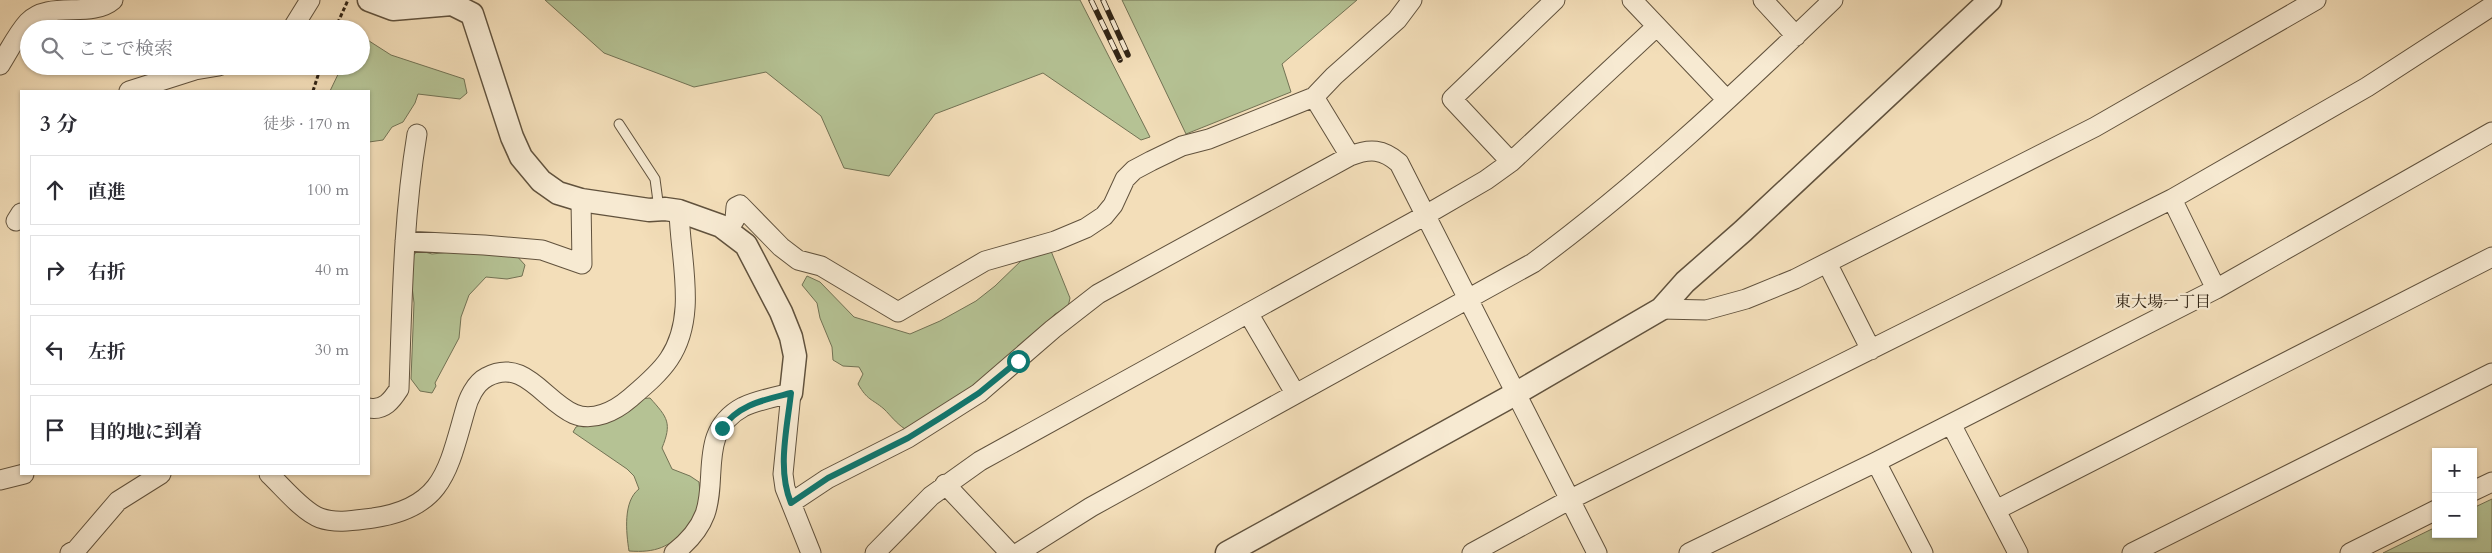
<!DOCTYPE html>
<html lang="ja">
<head>
<meta charset="utf-8">
<style>
	:root { --surface:#fff; --page:#f2f2f3; --text:#2b2b33; --muted:#7c7c81; --line:#e1e1e2 }
	body { margin:0; font-family:Cardo,"Noto Serif JP",serif; background:var(--page); color:var(--text) }
	.controls { position:absolute; right:15px; bottom:15px; display:grid; overflow:hidden; border-radius:0px; box-shadow:0 1px 4px #0004 }
	.controls button { width:45px; height:45px; display:grid; place-items:center; padding:0; border:0; border-bottom:1px solid var(--line); background:var(--surface); color:var(--text); font:25px sans-serif }
	.stop { position:absolute; width:15px; height:15px; margin:-11px; border:4px solid #0f766e; border-radius:50%; background:#fff }
	.stop.end { background:#0f766e; border-color:#fff; box-shadow:0 1px 5px #0008 }
	.list { margin:0; padding:0; list-style:none }
	h2 { display:flex; justify-content:space-between; align-items:center; height:65px; margin:0; padding:0 20px; font-size:21px }
	h2 small { font-size:16px; font-weight:400; color:var(--muted) }
	.list li { display:grid; grid-template-columns:32px 1fr auto; gap:15px; align-items:center; box-sizing:border-box; height:70px; margin:0 10px 10px; padding:0 10px; border:1px solid var(--line); border-radius:0px }
	.list b { display:block; font-size:19px; white-space:nowrap }
	.list em { font-size:16px; font-style:normal; color:var(--muted) }
	.icon { flex:none; width:28px; height:28px; fill:none; stroke:currentColor; stroke-width:2; stroke-linecap:round; stroke-linejoin:round }
	.map { position:relative; flex:none; width:2492px; height:553px; overflow:hidden }
	.search { position:absolute; background:var(--surface); box-shadow:0 1px 4px #0004; left:20px; top:20px; width:350px; height:55px; display:flex; align-items:center; gap:12px; box-sizing:border-box; padding:0 18px; border-radius:28px; color:var(--muted); font-size:19px }
	.panel { position:absolute; background:var(--surface); box-shadow:0 1px 4px #0004; left:20px; top:90px; width:350px; height:385px; border-radius:0px }
	.map>svg:first-child { display:block }
	.green { fill:#b5c294; stroke:#727254 }
	.lines { fill:none; stroke-linecap:round; stroke-linejoin:round }
	.service-casing { stroke:#61523d; stroke-width:11 }
	.minor-casing { stroke:#61523d; stroke-width:21 }
	.tertiary-casing { stroke:#61523d; stroke-width:25 }
	.path { stroke:#302314; stroke-width:3; stroke-dasharray:4 2.5; stroke-linecap:butt }
	.service { stroke:#f7ead2; stroke-width:9 }
	.minor { stroke:#f7ead2; stroke-width:19 }
	.tertiary { stroke:#f7ead2; stroke-width:22 }
	.rail-casing { stroke:#302314; stroke-width:5.5 }
	.rail { stroke:#f7ead2; stroke-width:4; stroke-dasharray:11; stroke-linecap:butt }
	.route { stroke:#0f766e; stroke-width:6 }
	.labels { text-anchor:middle; dominant-baseline:central; stroke-width:4.5; stroke-linejoin:round; paint-order:stroke }
	.neighbourhood-label { font-size:16px; fill:#302314; stroke:#f7ead2 }
</style>
</head>
<body>
<div class="map">
<svg width="2492" height="553" viewBox="0 0 2492 553">
	<rect width="100%" height="100%" fill="#f3deb9"/>
	<filter id="stains"><feTurbulence type="fractalNoise" baseFrequency=".004" numOctaves="4"/><feColorMatrix values="0 0 0 0 .2 0 0 0 0 .09 0 0 0 0 .02 0 0 0 .5 -.17"/></filter>
	<radialGradient id="worn" r=".72"><stop offset=".6" stop-color="#630" stop-opacity="0"/><stop offset="1" stop-color="#630" stop-opacity=".3"/></radialGradient>
	<path class="green" d="M545,0H1080L1150,137L1141,140L1043,73L935,114L889,176L844,168L821,116L766,72L694,87L604,53Z
		M1122,0H1357L1282,64L1291,92L1186,134Z
		M366,39L391,55L464,79L467,93L460,99L418,94L415,103L403,122L392,127L383,140L369,142V91H330L342,66H361V42Z
		M418,250L432,254L470,250L515,254L525,265L522,276L507,279L486,277L469,295L461,317L459,338L435,383L436,386L432,393L420,391L411,379L414,303L409,261Z
		M1051,251L1070,298L1068,307L1055,314C1010,357 965,409 905,429C896,423 891,416 884,409C871,398 868,401 858,384L863,374L859,367L843,366L833,360L832,347L820,318L817,303L802,285L807,276L820,282L854,317L910,334L940,321L976,301L995,286L1024,258Z
		M650,398C668,418 672,423 662,448L672,469L690,476L699,482C700,493 702,504 699,514C697,519 691,524 687,529C669,547 656,553 629,551C626,532 623,501 639,489L634,476L627,469L573,432L576,427L636,399Z
		M2492,499V553H2383L2436,527V534H2473V508Z"/>
	<g class="lines">
		<g class="service-casing">
			<path id="service" d="M619,124L655,179L659,209"/>
		</g>
		<g class="minor-casing">
			<path id="minor" d="M1632,0L1727,100
				M1763,0L1796,36
				M292,29L310,0
				M0,65C9,51 17,34 28,22C49,0 91,19 113,0
				M129,91L195,70L219,66
				M1314,97L1350,156
				M1511,162L1452,99L1555,0
				M2172,199L2216,289
				M16,221L21,213
				M728,230L735,219L736,207L740,205L781,247L798,260L821,266L898,312L985,261L1055,241L1086,228L1104,216L1113,205L1125,179L1134,170L1151,161L1182,146L1209,139L1314,97L1334,76L1397,20L1412,0
				M405,241L484,245L542,250L582,264L581,200
				M1827,263L1871,350
				M1661,309L1706,310L1746,299L1795,279L2095,127L2316,0
				M1248,313L1295,393
				M369,408C384,411 392,400 399,389C402,304 403,219 417,134
				M1951,424L2018,553
				M1876,462L1923,553
				M269,474C282,486 303,512 320,518C337,524 356,520 373,518C443,508 448,470 465,411C468,399 475,383 487,377C524,357 544,401 574,414C593,422 615,411 629,399C643,387 659,374 669,359C698,316 680,259 679,211
				M0,480L24,474
				M945,484L1010,553
				M2473,491L2492,482
				M791,503L827,479L908,438L979,393L1053,329L1098,294L1350,156C1370,148 1383,149 1399,163L1597,553
				M1996,510L2492,257
				M70,553L76,550L118,501L161,474
				M674,553C688,542 699,530 705,514C718,478 698,431 743,407C758,400 775,397 791,393L783,474L785,488L811,553
				M875,553L931,496L980,461L1424,216L1486,180L1511,162L1656,27
				M1018,553L1091,507L1533,263C1640,184 1737,92 1833,0
				M1472,553L1569,500L2172,199L2367,87L2492,6
				M1689,553L1876,462L2216,289L2492,132
				M2132,553L2492,373
				M2350,553L2436,510"/>
		</g>
		<g class="tertiary-casing">
			<path id="tertiary" d="M369,0L393,9L452,4L472,14L512,137L521,157L541,181L558,193L581,200L649,210L665,209L679,211L721,226L746,245L781,312L791,337L795,356L791,393
				M1227,553L1515,394L1661,309L1685,282L1743,231L1990,0"/>
		</g>
		<path class="path" d="M335,29L348,0
			M313,91L321,66"/>
		<use href="#service" class="service"/>
		<use href="#minor" class="minor"/>
		<use href="#tertiary" class="tertiary"/>
		<g class="rail-casing">
			<path id="rail" d="M1091,0L1120,60
				M1103,0L1128,55"/>
		</g>
		<use href="#rail" class="rail"/>
	</g>
	<g class="lines">
		<path class="route" d="M722,428C739,404 764,400 791,393C787,429 777,469 791,503L828,478L908,438L945,415L979,393L1018,361"/>
	</g>
	<g class="labels">
		<g class="neighbourhood-label">
			<text x="2163" y="302">東大場一丁目</text>
		</g>
	</g>
	<rect width="100%" height="100%" filter="url(#stains)"/>
	<rect width="100%" height="100%" fill="url(#worn)"/>
</svg>
<div class="controls">
<button>+</button>
<button>−</button>
</div>
<div class="stop" style="left:1018px;top:361px"></div>
<div class="stop end" style="left:722px;top:428px"></div>
<div class="search"><svg class="icon" aria-label="search" viewBox="0 0 24 24"><circle cx="10" cy="10" r="6"/><path d="M15 15l6 6"/></svg>ここで検索</div>
<section class="panel">
<h2>3 分<small>徒歩 · 170 m</small></h2>
<ul class="list">
<li><svg class="icon" aria-label="ahead" viewBox="0 0 24 24"><path d="M12 20V5M6 11l6-6 6 6"/></svg><div><b>直進</b></div><em>100 m</em></li>
<li><svg class="icon" aria-label="right" viewBox="0 0 24 24"><path d="M7 20v-9h11M14 6l5 5-5 5"/></svg><div><b>右折</b></div><em>40 m</em></li>
<li><svg class="icon" aria-label="left" viewBox="0 0 24 24"><path d="M17 20v-9H6M10 6l-5 5 5 5"/></svg><div><b>左折</b></div><em>30 m</em></li>
<li><svg class="icon" aria-label="arrive" viewBox="0 0 24 24"><path d="M6 21V4h12l-3 4 3 4H6"/></svg><div><b>目的地に到着</b></div></li>
</ul>
</section>
</div>
</body>
</html>
